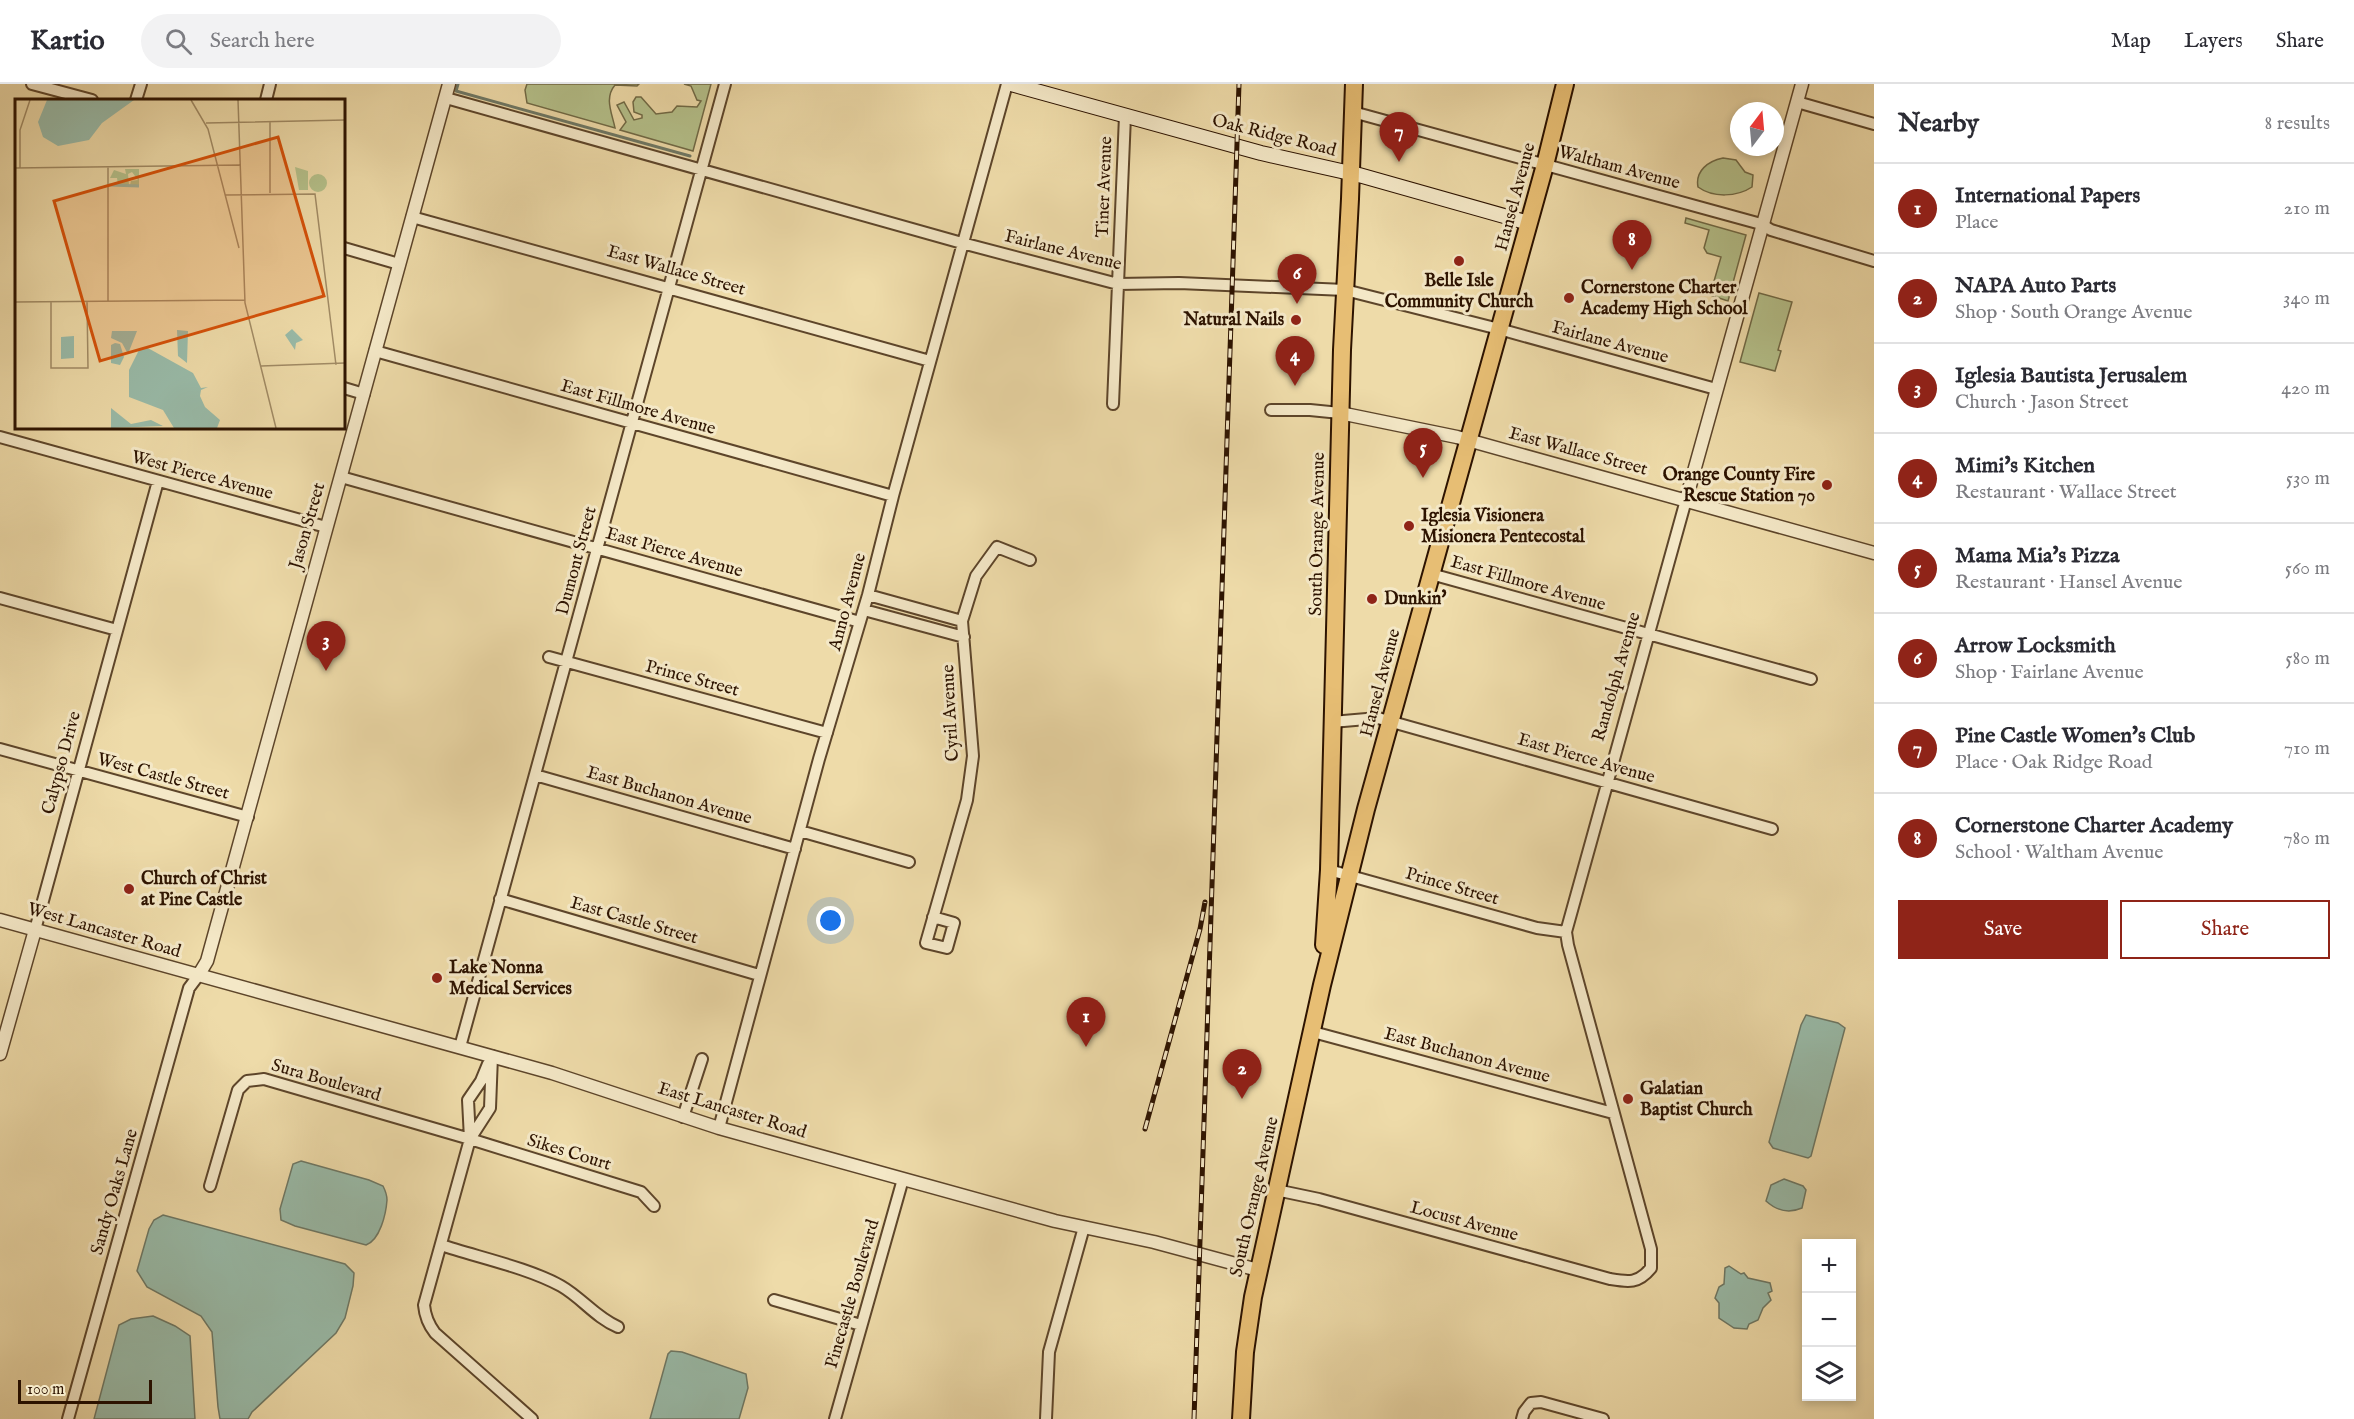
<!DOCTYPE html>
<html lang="en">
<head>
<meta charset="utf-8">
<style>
	:root { --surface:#fff; --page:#f2f2f3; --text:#2b2b33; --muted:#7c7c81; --line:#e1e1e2; --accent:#8f2418 }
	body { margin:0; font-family:"IM FELL English",serif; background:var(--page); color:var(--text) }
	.controls { position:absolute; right:18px; bottom:18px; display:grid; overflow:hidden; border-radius:0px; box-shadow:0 3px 9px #0003 }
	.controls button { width:54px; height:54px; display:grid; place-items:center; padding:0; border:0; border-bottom:2px solid var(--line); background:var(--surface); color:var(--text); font:30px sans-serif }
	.compass { position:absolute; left:1730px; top:18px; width:54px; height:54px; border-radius:50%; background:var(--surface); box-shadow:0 3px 9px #0003; rotate:16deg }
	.scale { position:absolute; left:18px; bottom:15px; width:134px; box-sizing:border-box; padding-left:6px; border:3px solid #2d1300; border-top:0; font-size:16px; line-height:21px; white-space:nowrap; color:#2d1300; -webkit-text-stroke:4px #f4e8c7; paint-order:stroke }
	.you { position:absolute; left:831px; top:837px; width:21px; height:21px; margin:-15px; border:4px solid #fff; border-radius:50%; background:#1a73e8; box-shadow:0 0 0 9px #1a73e833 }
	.badge { display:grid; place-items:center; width:39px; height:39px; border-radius:50%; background:var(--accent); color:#fff; font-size:20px; font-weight:700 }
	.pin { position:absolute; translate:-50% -50px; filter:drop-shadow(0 2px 3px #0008) }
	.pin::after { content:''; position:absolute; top:32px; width:21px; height:18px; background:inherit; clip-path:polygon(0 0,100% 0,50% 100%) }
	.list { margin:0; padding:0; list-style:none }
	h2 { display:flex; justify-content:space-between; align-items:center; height:78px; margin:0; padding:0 24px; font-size:26px }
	h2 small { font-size:20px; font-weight:400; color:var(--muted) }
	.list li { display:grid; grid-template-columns:39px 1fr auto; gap:18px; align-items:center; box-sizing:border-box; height:90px; padding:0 24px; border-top:2px solid var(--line) }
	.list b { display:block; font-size:22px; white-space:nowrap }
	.list p { margin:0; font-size:20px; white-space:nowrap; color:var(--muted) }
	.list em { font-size:20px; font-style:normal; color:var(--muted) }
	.actions { display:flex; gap:12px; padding:18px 24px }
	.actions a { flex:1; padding:14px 0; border:2px solid var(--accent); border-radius:0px; text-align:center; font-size:21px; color:var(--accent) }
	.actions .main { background:var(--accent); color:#fff }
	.icon { flex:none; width:33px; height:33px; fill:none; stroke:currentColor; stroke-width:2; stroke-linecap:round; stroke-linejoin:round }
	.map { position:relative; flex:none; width:1874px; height:1335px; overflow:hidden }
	header { display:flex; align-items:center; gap:36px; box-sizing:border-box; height:84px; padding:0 30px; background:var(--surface); border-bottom:2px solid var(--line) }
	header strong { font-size:28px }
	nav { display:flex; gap:33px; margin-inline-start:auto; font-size:21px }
	.search { width:420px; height:54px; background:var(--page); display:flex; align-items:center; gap:15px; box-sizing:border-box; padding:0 21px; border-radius:33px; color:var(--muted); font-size:22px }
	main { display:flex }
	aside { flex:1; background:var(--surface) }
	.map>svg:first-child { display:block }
	.green { fill:#b5c18b; stroke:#716a46; stroke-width:1.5 }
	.water { fill:#99bba9; stroke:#6e7865; stroke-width:1.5 }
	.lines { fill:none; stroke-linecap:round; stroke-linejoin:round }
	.stream { stroke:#6e7865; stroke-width:3 }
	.minor-casing { stroke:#5d452a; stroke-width:14 }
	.tertiary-casing { stroke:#5d452a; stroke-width:15 }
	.secondary-casing { stroke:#2d1300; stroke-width:16 }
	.primary-casing { stroke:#2d1300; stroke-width:20 }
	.minor { stroke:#f4e8c7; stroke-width:10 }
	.tertiary { stroke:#f4e8c7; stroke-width:12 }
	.secondary { stroke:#f4e8c7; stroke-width:14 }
	.primary { stroke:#e7be74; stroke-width:16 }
	.rail-casing { stroke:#2d1300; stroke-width:5 }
	.rail { stroke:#f4e8c7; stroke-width:3; stroke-dasharray:9; stroke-linecap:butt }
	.poi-dot { fill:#8f2418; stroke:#f4e8c7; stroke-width:2 }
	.labels { text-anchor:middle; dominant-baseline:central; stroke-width:6; stroke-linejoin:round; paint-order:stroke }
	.street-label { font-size:18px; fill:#2d1300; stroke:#f4e8c7 }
	.poi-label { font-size:18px; font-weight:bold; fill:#2d1300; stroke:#f4e8c7; text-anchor:start }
	.inset-river { fill:none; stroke:#99bba9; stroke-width:3 }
	.inset-road { fill:none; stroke:#a18b65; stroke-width:1.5 }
	.view { fill:#d5520b; fill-opacity:0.15; stroke:#d5520b; stroke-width:3 }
	.inset-edge { fill:none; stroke:#2d1300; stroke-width:3 }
</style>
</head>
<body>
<header>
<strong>Kartio</strong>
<div class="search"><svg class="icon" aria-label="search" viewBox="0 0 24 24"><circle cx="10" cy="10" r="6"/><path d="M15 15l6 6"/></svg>Search here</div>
<nav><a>Map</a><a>Layers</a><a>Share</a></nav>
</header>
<main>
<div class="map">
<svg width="1874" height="1335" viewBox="0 0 1874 1335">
	<rect width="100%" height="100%" fill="#eedba9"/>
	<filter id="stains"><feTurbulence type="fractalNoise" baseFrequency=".00333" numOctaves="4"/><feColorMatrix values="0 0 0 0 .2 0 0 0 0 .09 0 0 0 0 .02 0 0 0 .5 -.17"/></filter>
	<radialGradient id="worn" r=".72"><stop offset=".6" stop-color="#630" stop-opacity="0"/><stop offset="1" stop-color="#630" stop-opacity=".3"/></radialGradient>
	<path class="green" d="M527,0H639L637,2L615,1C604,14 612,29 615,44L527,19L525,6Z
		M684,0H711L693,67L620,46L626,38L617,21L624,18L634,36L642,34V31L634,28L633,18L636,13H641L656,30L672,28L677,22L697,23L701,17L697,16L691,2Z
		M1723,74L1736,76L1745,88L1753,91L1752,103C1737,113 1713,114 1698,103C1695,87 1708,77 1723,74Z
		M1686,134L1746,151L1728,217L1710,211L1721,173L1707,169L1704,164L1709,146L1685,139Z
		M1759,209L1792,218L1778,266L1781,267L1775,287L1740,278Z"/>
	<path class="water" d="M1806,931L1838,939L1845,944L1811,1072L1808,1074L1773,1064L1769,1058L1801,941Z
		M301,1077L369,1096L383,1102C385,1106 387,1111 387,1116C386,1130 380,1156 366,1161L295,1142L281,1136L280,1125L293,1080Z
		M1784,1095L1803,1102L1806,1106L1802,1124C1788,1130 1777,1127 1766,1117L1771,1101Z
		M163,1131L345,1180L354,1189L353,1202L345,1234L336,1249L252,1328L248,1335H220L218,1323L212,1248L201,1232L147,1203L137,1187L149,1145L154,1136Z
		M1729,1182L1741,1190L1744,1189L1748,1194L1770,1199L1772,1207L1768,1209L1771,1216L1763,1224L1758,1236L1749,1240L1747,1245L1734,1244L1719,1234V1219L1715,1214L1719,1203L1724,1200L1725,1184Z
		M153,1232L175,1242L190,1252L195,1335H94L119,1241L131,1235Z
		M671,1267L682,1268L746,1290L748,1304L739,1335H650L668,1270Z"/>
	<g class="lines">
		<path class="stream" d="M458,0L456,7L690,72"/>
		<g class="minor-casing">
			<path id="minor" d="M32,0L92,16
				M446,14L962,159L1118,200L1179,199L1345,206L1499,245L1716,305
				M136,16L141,0
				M266,16L270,0
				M1797,18L1874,40
				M1353,28L1761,140L1771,146L1874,177
				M412,133L930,277
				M344,164L399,180
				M375,267L893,412
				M344,304L364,310
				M1113,320L1125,32
				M1271,326H1310L1340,329
				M0,353L326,443
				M341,393L860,538
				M1431,490L1811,595
				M868,511L962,537
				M0,514L117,546
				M864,526L964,553
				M549,573L827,649
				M1332,638L1378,634L1772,745
				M0,665L248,733
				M535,691L795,765
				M800,747L909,778
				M1329,786L1537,844L1566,848
				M500,815L759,891
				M933,833L954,839L947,864L926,859L967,716L973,672L962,537L976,492L997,463L1030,476
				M35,846L158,397
				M1313,948L1613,1029
				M460,963L725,0
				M492,972L490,1024L470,1055L424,1221C425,1232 428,1240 435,1249L532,1335
				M683,1033L702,975
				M719,1044L819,675L868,511L893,412L1007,0
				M470,1055L468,1016L481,997L488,980
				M210,1102L238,1006L247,997L264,995L470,1055L641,1108L654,1122
				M1276,1106L1319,1115L1610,1195C1628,1198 1638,1200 1651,1184V1165L1568,861L1566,848L1686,416
				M441,1161C477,1173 529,1184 561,1202C582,1214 595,1233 618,1243
				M774,1216L861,1241
				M68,1335L189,904L198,892
				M835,1335L903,1095
				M1046,1335L1049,1268L1084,1143
				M1522,1335L1524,1328L1531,1319L1541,1318L1603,1335"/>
		</g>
		<g class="tertiary-casing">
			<path id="tertiary" d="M1340,329L1457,353L1874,469
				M1686,416L1802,0
				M0,836L552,989L719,1044L1055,1137L1154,1158L1258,1186
				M198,892L207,877L449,0
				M0,970L35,846"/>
		</g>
		<g class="secondary-casing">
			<path id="secondary" d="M1011,0L1261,69L1359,91L1529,139"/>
		</g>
		<g class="primary-casing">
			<path id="primary" d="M1324,861L1329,786L1342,266L1350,115L1354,0
				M1241,1335L1245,1268L1253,1213L1322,901L1366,725L1545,81L1565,0"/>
		</g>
		<use href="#minor" class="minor"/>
		<use href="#tertiary" class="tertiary"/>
		<use href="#secondary" class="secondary"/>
		<use href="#primary" class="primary"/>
		<g class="rail-casing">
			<path id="rail" d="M1145,1045L1200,845L1205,818
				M1194,1335L1239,0"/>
		</g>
		<use href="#rail" class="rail"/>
	</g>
	<g class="poi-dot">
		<circle cx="1459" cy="177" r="6"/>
		<circle cx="1569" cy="214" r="6"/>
		<circle cx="1296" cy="236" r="6"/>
		<circle cx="1827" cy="401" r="6"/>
		<circle cx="1409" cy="442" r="6"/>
		<circle cx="1372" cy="515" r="6"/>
		<circle cx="129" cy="805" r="6"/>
		<circle cx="437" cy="894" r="6"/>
		<circle cx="1628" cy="1015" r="6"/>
	</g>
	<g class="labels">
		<g class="street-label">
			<text transform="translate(1274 52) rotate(14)">Oak Ridge Road</text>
			<text transform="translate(1619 84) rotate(15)">Waltham Avenue</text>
			<text transform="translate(1105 103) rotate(-88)">Tiner Avenue</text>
			<text transform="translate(1516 113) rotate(-75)">Hansel Avenue</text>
			<text transform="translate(1063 167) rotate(14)">Fairlane Avenue</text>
			<text transform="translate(676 187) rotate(16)">East Wallace Street</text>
			<text transform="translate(1610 259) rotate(15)">Fairlane Avenue</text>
			<text transform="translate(638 324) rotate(16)">East Fillmore Avenue</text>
			<text transform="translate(1578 368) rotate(15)">East Wallace Street</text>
			<text transform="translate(202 392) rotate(15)">West Pierce Avenue</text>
			<text transform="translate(308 442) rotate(-74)">Jason Street</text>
			<text transform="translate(1318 450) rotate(-89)">South Orange Avenue</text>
			<text transform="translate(674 469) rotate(16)">East Pierce Avenue</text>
			<text transform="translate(577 477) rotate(-75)">Dumont Street</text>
			<text transform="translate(1528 500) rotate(16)">East Fillmore Avenue</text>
			<text transform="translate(848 518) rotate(-75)">Anno Avenue</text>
			<text transform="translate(1617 593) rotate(-74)">Randolph Avenue</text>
			<text transform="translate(692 595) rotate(15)">Prince Street</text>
			<text transform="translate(1381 599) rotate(-75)">Hansel Avenue</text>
			<text transform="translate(951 629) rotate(-93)">Cyril Avenue</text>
			<text transform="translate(1586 675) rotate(16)">East Pierce Avenue</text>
			<text transform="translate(62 679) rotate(-75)">Calypso Drive</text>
			<text transform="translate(163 693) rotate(15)">West Castle Street</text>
			<text transform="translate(669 712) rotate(16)">East Buchanon Avenue</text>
			<text transform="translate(1452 803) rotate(16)">Prince Street</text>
			<text transform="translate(634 837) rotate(16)">East Castle Street</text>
			<text transform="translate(104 847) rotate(16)">West Lancaster Road</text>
			<text transform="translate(1467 972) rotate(15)">East Buchanon Avenue</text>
			<text transform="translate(326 997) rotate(16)">Sura Boulevard</text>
			<text transform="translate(732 1027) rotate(17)">East Lancaster Road</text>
			<text transform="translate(569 1069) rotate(17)">Sikes Court</text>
			<text transform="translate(115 1108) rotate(-74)">Sandy Oaks Lane</text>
			<text transform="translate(1255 1113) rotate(-77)">South Orange Avenue</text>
			<text transform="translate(1464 1138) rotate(15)">Locust Avenue</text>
			<text transform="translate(853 1210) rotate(-74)">Pinecastle Boulevard</text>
		</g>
		<g class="poi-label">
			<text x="1459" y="197" text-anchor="middle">Belle Isle<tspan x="1459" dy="21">Community Church</tspan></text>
			<text x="1581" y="204">Cornerstone Charter<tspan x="1581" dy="21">Academy High School</tspan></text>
			<text x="1284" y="236" text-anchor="end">Natural Nails</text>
			<text x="1815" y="391" text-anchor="end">Orange County Fire<tspan x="1815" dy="21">Rescue Station 70</tspan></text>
			<text x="1421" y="432">Iglesia Visionera<tspan x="1421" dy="21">Misionera Pentecostal</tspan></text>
			<text x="1384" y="515">Dunkin'</text>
			<text x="141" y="795">Church of Christ<tspan x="141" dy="21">at Pine Castle</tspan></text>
			<text x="449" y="884">Lake Nonna<tspan x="449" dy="21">Medical Services</tspan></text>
			<text x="1640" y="1005">Galatian<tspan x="1640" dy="21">Baptist Church</tspan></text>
		</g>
	</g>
	<g transform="translate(15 15)">
		<rect width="330" height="330" fill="#eedba9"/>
		<path d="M280,68L293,72V91H284ZM110,70H124V86H115L116,82L123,81L117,73L113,75L114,86H103L102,79H95L99,71L111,75ZM294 84a9 9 0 1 1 18 0a9 9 0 1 1-18 0Z" fill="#b5c18b"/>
		<path d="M32,1H119L87,24L74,41L43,47L28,38L23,23ZM277,230L288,241L281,244L280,251L270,236ZM162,231L173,232L172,264L163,257ZM97,232H122L113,255L107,244L96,239ZM59,237V259L46,260V238ZM100,244L105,245L109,258L105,266L96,264V246ZM131,248L178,274L186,289L193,288L186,291L185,297L190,308L205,321L202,329H159L148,311L114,298V271L124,251ZM96,309L116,325L136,321L148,327L96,329Z" fill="#99bba9"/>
		<path class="inset-river" d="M94,86L124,87"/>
		<path class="inset-road" d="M176,1L193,30L224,149M223,1L230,204L261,329M255,23V94M191,24L330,21M93,68V202M0,69L226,66M5,69V31L15,1M210,96L300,95L321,266M36,202V269H73L72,202M0,203L230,201M246,267L330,264"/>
		<path class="view" d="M263,38L309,197L85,262L39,102Z"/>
		<rect width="330" height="330" class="inset-edge"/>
	</g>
	<rect width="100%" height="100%" filter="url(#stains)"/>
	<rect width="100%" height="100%" fill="url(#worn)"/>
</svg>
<div class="controls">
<button>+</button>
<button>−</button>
<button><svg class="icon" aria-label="layers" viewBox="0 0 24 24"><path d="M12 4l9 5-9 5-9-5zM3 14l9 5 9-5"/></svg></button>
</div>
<svg class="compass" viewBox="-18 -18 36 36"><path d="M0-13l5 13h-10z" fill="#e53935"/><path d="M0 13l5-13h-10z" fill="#7c7c81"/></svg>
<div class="scale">100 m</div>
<div class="you"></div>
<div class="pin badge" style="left:1086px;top:963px">1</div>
<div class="pin badge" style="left:1242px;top:1015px">2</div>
<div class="pin badge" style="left:326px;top:587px">3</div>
<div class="pin badge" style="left:1295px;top:302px">4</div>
<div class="pin badge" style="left:1423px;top:394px">5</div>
<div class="pin badge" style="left:1297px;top:220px">6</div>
<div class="pin badge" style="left:1399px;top:78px">7</div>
<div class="pin badge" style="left:1632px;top:186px">8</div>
</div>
<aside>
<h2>Nearby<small>8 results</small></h2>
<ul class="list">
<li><span class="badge">1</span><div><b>International Papers</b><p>Place</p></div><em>210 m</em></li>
<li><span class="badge">2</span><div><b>NAPA Auto Parts</b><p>Shop · South Orange Avenue</p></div><em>340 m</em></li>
<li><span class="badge">3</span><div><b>Iglesia Bautista Jerusalem</b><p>Church · Jason Street</p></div><em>420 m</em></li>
<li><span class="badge">4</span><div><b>Mimi's Kitchen</b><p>Restaurant · Wallace Street</p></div><em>530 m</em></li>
<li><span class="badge">5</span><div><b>Mama Mia's Pizza</b><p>Restaurant · Hansel Avenue</p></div><em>560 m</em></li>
<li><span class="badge">6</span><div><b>Arrow Locksmith</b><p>Shop · Fairlane Avenue</p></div><em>580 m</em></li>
<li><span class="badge">7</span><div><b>Pine Castle Women's Club</b><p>Place · Oak Ridge Road</p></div><em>710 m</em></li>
<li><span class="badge">8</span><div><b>Cornerstone Charter Academy</b><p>School · Waltham Avenue</p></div><em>780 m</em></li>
</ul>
<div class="actions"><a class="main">Save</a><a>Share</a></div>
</aside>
</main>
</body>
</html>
